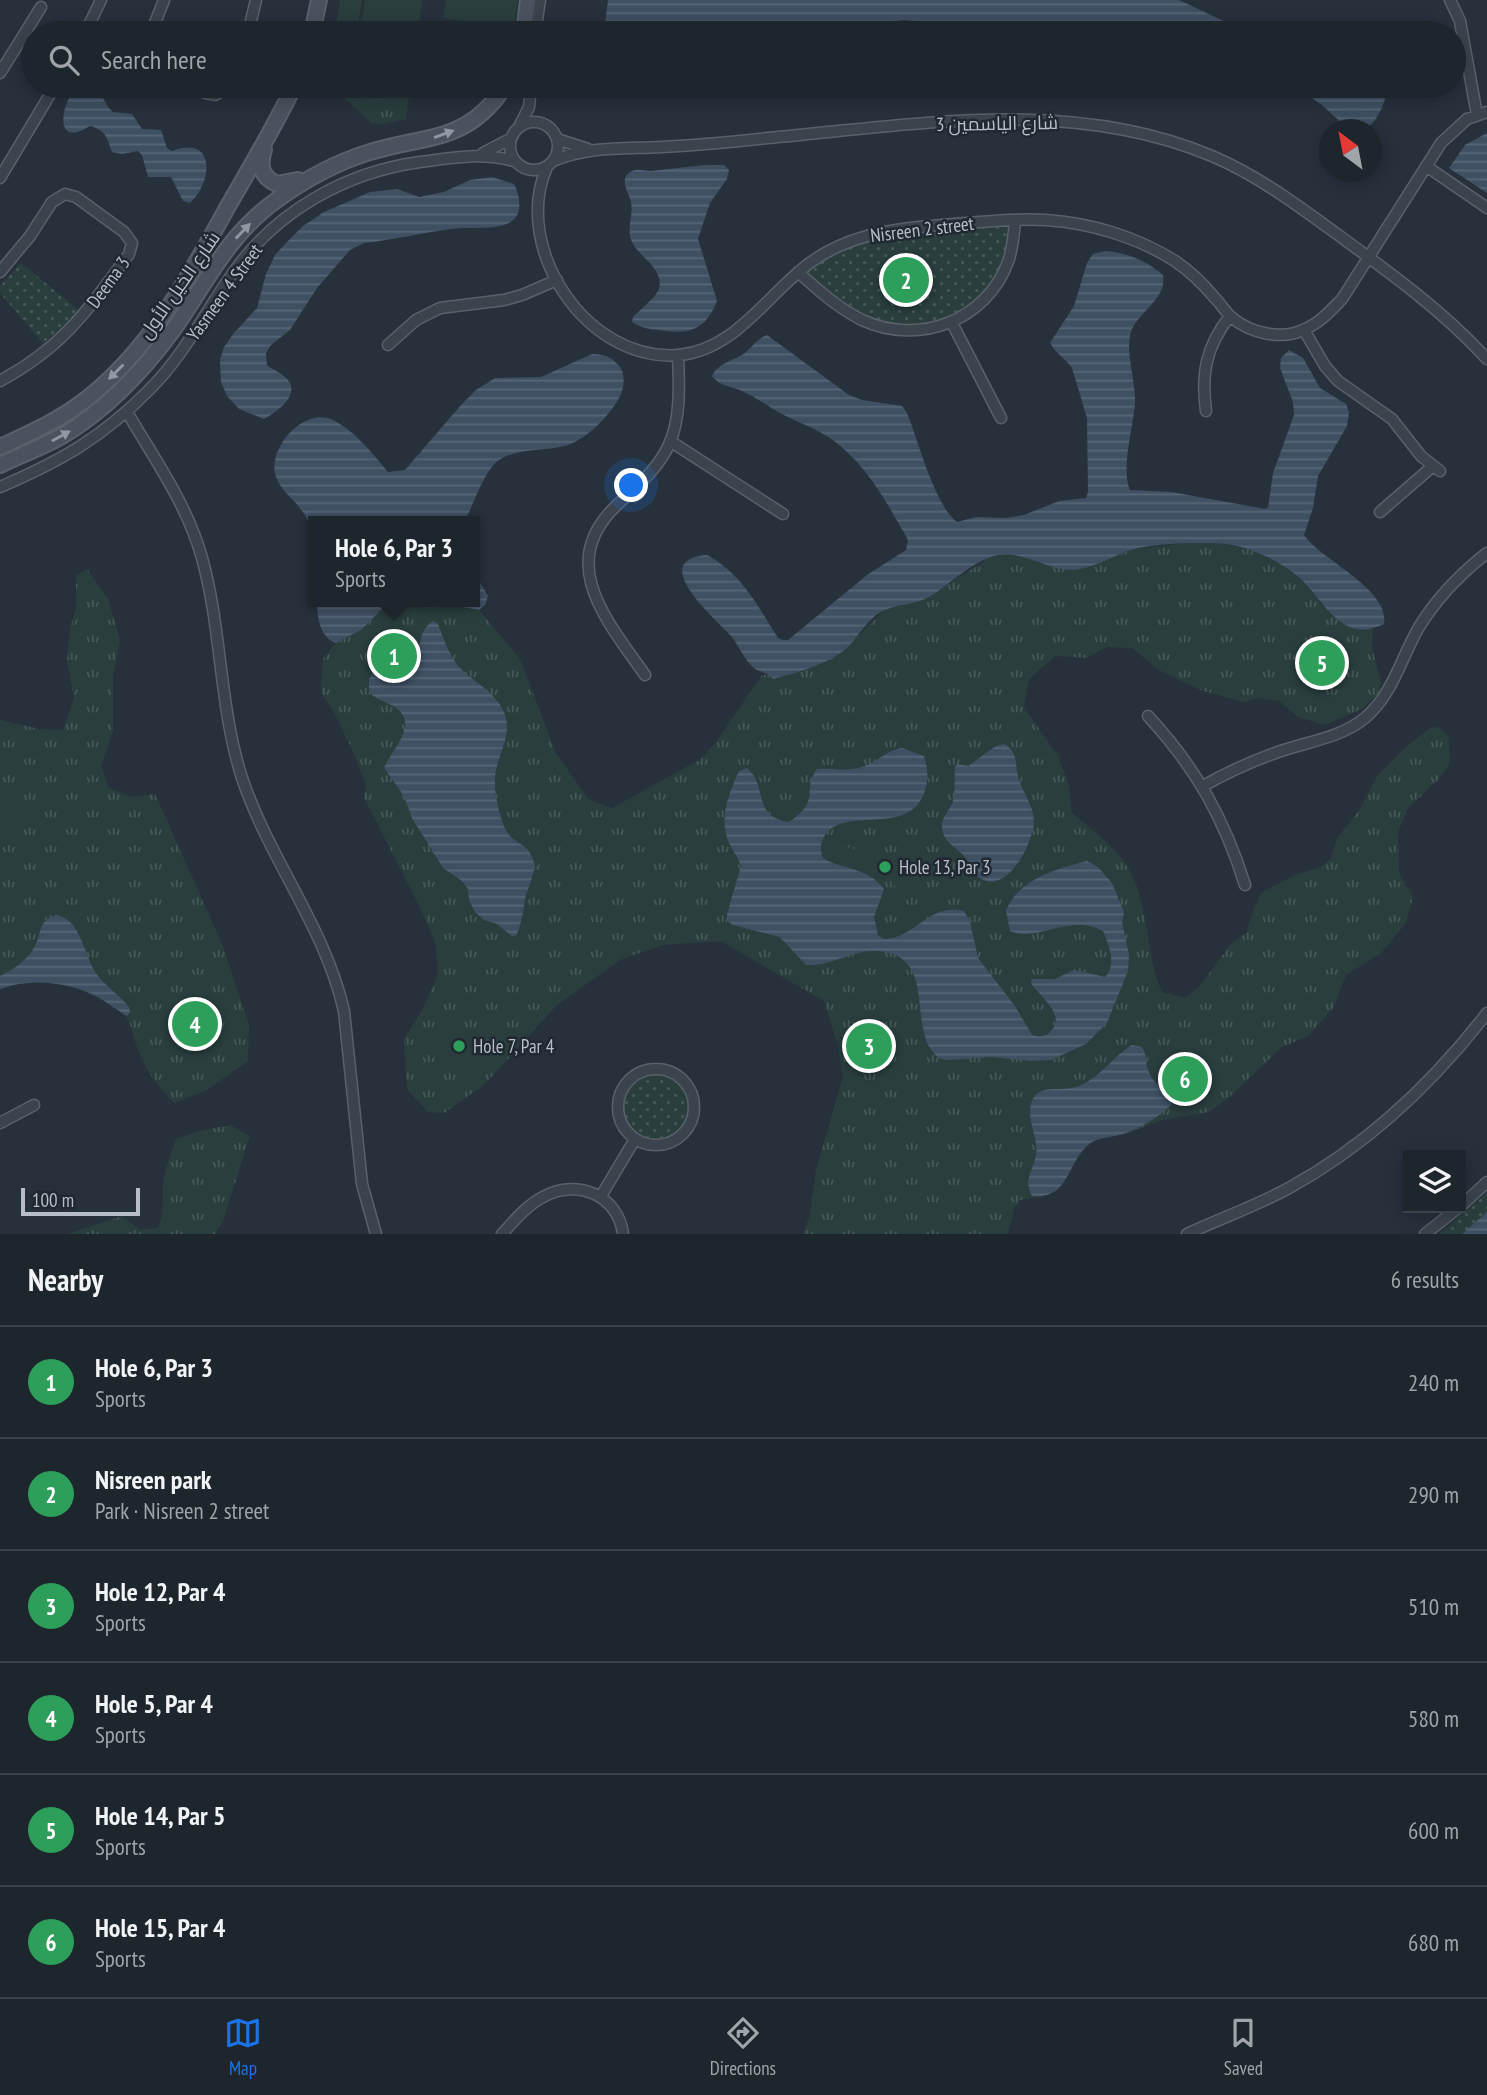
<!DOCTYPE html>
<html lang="en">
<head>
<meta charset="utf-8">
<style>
	:root { --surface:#1d252d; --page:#2a3139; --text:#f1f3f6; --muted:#a0a5aa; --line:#3b4249; --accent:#1a73e8 }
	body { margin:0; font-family:"PT Sans Narrow",Cairo,sans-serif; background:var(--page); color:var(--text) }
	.controls { position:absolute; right:21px; bottom:21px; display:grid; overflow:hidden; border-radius:0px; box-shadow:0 4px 18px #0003 }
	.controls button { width:63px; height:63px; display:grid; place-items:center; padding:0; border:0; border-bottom:2px solid var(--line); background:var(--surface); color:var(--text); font:35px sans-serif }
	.compass { position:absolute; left:1319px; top:119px; width:63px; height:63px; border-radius:50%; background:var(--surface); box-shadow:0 4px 18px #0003; rotate:328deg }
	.scale { position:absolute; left:21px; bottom:18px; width:119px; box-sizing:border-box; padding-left:7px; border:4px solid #b7bec7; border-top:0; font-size:19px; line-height:24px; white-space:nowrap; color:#b7bec7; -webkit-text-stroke:5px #202831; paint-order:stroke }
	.you { position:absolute; left:632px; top:486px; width:24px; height:24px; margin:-18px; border:5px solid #fff; border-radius:50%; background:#1a73e8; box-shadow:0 0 0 10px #1a73e833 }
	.badge { display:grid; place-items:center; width:46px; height:46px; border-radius:50%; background:var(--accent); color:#fff; font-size:23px; font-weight:700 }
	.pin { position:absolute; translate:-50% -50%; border:4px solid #fff; box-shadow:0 2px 7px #0006 }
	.popup { position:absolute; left:308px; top:516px; width:172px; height:91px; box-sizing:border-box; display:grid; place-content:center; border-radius:0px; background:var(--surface); filter:drop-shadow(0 2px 5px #0005); font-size:23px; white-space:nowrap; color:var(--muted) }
	.popup b { font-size:26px; color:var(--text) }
	.popup::after { content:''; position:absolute; left:50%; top:100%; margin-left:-14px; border:14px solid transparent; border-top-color:var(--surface) }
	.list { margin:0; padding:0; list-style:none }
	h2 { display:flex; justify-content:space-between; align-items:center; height:91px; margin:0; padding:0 28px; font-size:30px }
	h2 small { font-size:23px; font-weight:400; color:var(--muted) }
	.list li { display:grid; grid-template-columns:46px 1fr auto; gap:21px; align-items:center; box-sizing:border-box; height:112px; padding:0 28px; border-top:2px solid var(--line) }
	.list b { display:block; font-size:26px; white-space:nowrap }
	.list p { margin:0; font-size:23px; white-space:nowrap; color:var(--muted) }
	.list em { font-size:23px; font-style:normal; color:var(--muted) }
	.icon { flex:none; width:38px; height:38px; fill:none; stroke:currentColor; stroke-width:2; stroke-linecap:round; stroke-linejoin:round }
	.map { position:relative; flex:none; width:1487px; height:1234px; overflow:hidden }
	.search { position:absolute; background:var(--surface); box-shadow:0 4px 18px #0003; left:21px; right:21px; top:21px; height:77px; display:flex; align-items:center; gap:18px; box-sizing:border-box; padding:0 24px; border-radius:38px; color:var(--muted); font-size:26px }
	.sheet { height:763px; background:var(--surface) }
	nav { display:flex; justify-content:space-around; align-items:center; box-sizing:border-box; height:98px; border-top:2px solid var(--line); background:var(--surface); font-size:19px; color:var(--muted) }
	nav a { display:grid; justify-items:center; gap:4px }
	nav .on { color:var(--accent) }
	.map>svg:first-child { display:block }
	.grass { fill:url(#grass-tufts) }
	.park { fill:url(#park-dots) }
	.pitch { fill:#2a3e3e }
	.water { fill:url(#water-rules) }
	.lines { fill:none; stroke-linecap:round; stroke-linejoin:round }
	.minor-casing { stroke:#59616a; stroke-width:13 }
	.secondary-casing { stroke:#59616a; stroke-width:18 }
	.minor { stroke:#3b434c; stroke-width:10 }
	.secondary { stroke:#49535f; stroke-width:14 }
	.oneway { fill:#9099a3 }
	.leisure-dot { fill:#2e9e5b; stroke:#202831; stroke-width:2.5 }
	.labels { text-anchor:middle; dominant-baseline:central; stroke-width:5; stroke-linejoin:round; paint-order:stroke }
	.street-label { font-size:19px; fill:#b7bec7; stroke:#202831 }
	.poi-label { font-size:19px; fill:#b7bec7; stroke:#202831; text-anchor:start }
</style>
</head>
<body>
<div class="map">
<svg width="1487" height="1234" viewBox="0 0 1487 1234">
	<defs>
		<pattern id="grass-tufts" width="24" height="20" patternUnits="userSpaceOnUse" patternTransform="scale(1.75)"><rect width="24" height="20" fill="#2a3e3e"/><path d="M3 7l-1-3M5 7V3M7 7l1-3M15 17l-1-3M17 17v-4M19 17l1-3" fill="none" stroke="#475858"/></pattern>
		<pattern id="park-dots" width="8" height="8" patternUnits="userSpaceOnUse" patternTransform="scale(1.75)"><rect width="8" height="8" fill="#2a3e3e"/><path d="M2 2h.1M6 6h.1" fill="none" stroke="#475858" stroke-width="1.8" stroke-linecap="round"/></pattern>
		<pattern id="water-rules" width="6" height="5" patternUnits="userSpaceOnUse" patternTransform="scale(1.75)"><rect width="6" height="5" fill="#3f5063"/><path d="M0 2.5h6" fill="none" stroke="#586778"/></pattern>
	</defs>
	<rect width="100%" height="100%" fill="#27313c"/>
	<path class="grass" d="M331,86H410L406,119L381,124L372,123Z
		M1189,543H1220L1251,550L1279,562L1312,589L1321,604L1355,629H1373L1372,647L1381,684L1377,695L1362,709L1325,725L1298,717L1279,701L1257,698L1244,702L1203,691L1159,670L1132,648L1106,647L1087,658L1055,656L1029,679L1024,707L1058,756L1069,786L1072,813C1090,829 1114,845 1127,866C1151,904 1144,953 1162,992L1185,998L1200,986L1230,945L1247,932L1252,913L1261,893L1297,874L1319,868L1331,859L1337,838L1358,812L1377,776L1405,748L1430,728L1440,727L1449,738L1450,763L1438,780L1408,808L1398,832L1399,872L1413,898L1406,923L1381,953L1346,975L1333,1008L1308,1036L1282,1047L1226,1100L1208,1112L1162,1120L1125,1134L1097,1139L1086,1147L1056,1191L1042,1197L1020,1200L1014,1209L1008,1234H803L810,1215L816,1170L843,1077L837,1043L824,1001L721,941L663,945L620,960L557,1005L484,1085L444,1113L428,1112L407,1089L404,1039L423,1009L438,974L436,945L421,909L364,798L366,784L353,752L335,714L321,692L323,659L336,643L361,630L380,611L392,603L435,602L479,610L520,659L556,753L589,800L612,808L701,759L716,742L762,675H771L773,679L795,673L842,652L883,611L926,598L991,557L1004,554L1024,557L1066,569H1080L1134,549Z
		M87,569L108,599L120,640L113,676V732L101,766L109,788L132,797L155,794L223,946L249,1025L248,1061L207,1090L174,1103C156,1084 144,1069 136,1044C133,1036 132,1025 127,1018C125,1014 119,1011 114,1008C83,985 38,975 0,989V720L40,729L63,730L74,698L67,660L70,629L76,608V576Z
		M230,1125L250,1136L223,1221L215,1234H68L122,1216L140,1230L158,1228C166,1211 161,1195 164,1177C167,1164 172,1151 176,1139L200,1131Z"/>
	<path class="park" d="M1008,226C1007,247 1004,270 990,287C959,327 902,335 859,312C840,302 824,286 808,272C867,225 937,232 1008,226Z
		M21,263L80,311L43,344L0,293V286Z
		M624 1107a32 32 0 1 1 64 0a32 32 0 1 1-64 0Z
		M1487,1193V1234H1439Z"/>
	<path class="pitch" d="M340,0H362L357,29L336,26Z
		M365,0H422L418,33H360Z
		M446,0H518L514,28L443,18Z
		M353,86H410L407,107L351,100Z
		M1336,643L1344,654L1335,669L1306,685L1294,674C1309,658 1315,649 1336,643Z
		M406,645L416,649L414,657L399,668L372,667L368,660L376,654L390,653Z
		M0,785L14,792L18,807L17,816L7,824L0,820Z
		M847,847L854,849L861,857L888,855L905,859L911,881L906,890L898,889L887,877L872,873L856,864L844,862L838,855L840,848Z
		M196,1001L203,1018L218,1030L220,1041L187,1044L180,1033L186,1005Z
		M453,1027C468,1035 474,1045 478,1061L467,1065C452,1058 443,1052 443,1035Z
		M870,1030L877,1032L884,1054L880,1062H868L857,1051L860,1038Z
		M1179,1059L1192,1060L1200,1074L1196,1091L1187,1096L1173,1085L1168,1070Z"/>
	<path class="water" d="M608,0H1179L1232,25L1258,31L1294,33H1131L1097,24L1069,21L994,33H973L936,23L904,20L875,23L836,33H604Z
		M78,86H96L108,107L113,112L132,114L142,129L161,130L167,148L172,151C216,134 213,182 190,203L183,201L171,177H148L142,155L138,151L122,154L112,152C107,138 106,130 90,126C53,150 60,102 78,86Z
		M1294,86H1388C1386,99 1379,120 1367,128C1362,131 1355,130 1349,130L1322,105Z
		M1487,133V193L1449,168L1465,145Z
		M705,165H724L729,170L727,179L710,203L698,239L717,301C705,331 688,335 659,330C649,329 641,328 632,322L633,317C639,311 657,296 659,289C664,269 642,259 633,244C625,230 634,216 631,202C629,193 622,186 626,176C628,173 631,171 635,170C640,169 646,171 651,171C669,169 687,167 705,165Z
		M492,177L514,184C520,196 524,215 509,223C492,231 468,226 450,229C421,233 393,240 364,243L350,250L317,288L290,330L271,345L266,353L267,365C273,370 286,375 290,383C297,398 275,413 264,419L239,409L227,396L221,382L220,360L224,347L234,333L257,308L266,274L275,255L288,241L303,226L324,212L370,192L397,189L419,197L444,192L470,180Z
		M1105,251C1128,253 1145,260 1163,275C1167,298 1141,310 1132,329C1124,347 1135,378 1135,399C1135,423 1120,468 1130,490L1172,492L1265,509L1268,508L1273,473L1294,415L1293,402L1280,368L1281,358L1289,350L1303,358L1320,388L1346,404L1349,412L1347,426L1318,476L1313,508L1304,535C1321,560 1390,589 1384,624C1339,646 1324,597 1296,575C1273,557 1244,544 1214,543C1188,543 1160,543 1134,549C1116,554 1098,566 1080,569C1050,575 1022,546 991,557C968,565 950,584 929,597C915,605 897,604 883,611C866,619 857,641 842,652C822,666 796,673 773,679C767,672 761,673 754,668C745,661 739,646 732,637C717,620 645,560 707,555C742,574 757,605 778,638L783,640H788L867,575L906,550L908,540C887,503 866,463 830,438C815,428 797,422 782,414C769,407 757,398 744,392C733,386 720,387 712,376C718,363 733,361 745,353C753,346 757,339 767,335L849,395L862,400L902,406L907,413C918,440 935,506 957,522L976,517L1006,518L1024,515L1059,501L1086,498L1088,492L1087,418L1072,368C1065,358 1056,354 1050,343L1074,306L1087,263L1093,254Z
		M592,354C604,354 612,357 620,367C626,376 624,388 619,398C609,416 588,438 568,445C546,452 519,447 499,460C485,469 473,505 465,521H314L313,530C309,522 305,514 299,507C291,497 280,489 276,477C266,449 304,406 333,420C355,431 373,454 388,472L405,470L461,405L476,390L495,378L541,377Z
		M475,574L488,596L485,605L479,610L435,602H474Z
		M317,602H398L380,611L361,630L336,643C320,638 317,616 317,602Z
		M433,621L438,624C444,640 450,659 463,671C478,685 495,692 504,712C514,736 495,757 495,780C494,793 501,827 510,836C516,842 525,845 530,853C540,869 528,884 525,899C523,912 522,923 516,936H512L497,924L484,920L475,912L469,900L468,889L462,881L443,868L412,818L404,796L384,768C392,749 420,725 395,707C387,702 377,700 370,693C368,684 368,678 374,671C435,680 407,637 433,621Z
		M1004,744C1018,752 1015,763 1018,777C1022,792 1034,805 1034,822C1033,843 1007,896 980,878C973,874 971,866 967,860C960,848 943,844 942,828C941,818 948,812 952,804C956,792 954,779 955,767L958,764L968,766L996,746Z
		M902,748L924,756C928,769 929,780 924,793C908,838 843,804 824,837C820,844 820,850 823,858C842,870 868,867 884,889L874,917L878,935L884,939C917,938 927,903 964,911L970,922L978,958L1015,1006L1032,1035C1039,1037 1044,1037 1049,1033C1069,1016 1039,996 1031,983L1032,979H1055L1074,970L1105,977C1117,965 1109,945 1103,931C1069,913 1038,943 1010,931L1006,911C1019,878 1057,869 1087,861L1098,867L1112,883L1124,912L1122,922L1129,955L1128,971L1107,1023L1086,1044L1051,1060L1031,1061L992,1057L946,1060L938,1058C934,1053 928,1047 926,1040C914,1005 930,953 875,951C851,950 830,967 806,965L780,937L733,925L728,921L727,914L741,866C738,857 732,850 728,841C719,817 729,793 739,771L747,768C769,787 751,816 789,822C822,800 801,792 817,769C832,768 847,772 862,767C877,763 886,750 902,748Z
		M56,915C83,920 83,957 98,976C107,987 120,996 129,1007L130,1012L127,1016C118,1011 111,1005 103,1000C74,982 32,977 0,989V976C13,970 28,960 35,946C42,932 38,921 56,915Z
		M1132,1045L1142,1047C1147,1055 1145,1062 1148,1070C1152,1084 1168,1090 1172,1104C1161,1116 1142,1127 1126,1133C1113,1138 1100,1136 1089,1144C1067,1161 1070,1200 1032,1196C1023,1180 1033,1171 1036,1155C1039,1137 1025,1119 1032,1101C1039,1083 1061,1092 1076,1087C1100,1079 1112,1057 1132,1045Z
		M1487,1212V1234H1462Z"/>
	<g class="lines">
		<g class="minor-casing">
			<path id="minor" d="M1450,0L1460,21L1477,115
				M85,33L101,0
				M151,33L164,0
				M248,33L256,0
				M535,33L540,0
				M0,73L41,7
				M193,86L205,93L215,95L229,86
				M510 146a24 24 0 1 1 48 0a24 24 0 1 1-48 0Z
				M520,125L529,107L531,86
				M557,139L588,149
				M483,153L510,139
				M553,161C588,146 624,149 662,147C697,145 732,142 768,138C915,125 1071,96 1212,156C1259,176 1300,207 1341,237C1393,275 1444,312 1487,359
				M1426,166L1487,208
				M547,167C511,248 587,363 679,355C736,350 768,293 811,262C857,229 912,227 967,223C993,221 1019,218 1046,220C1091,223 1137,237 1175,261C1190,271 1203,284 1214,297C1220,303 1225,311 1231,317C1250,333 1282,341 1305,329C1320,323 1331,310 1342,299L1441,143L1467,119L1487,112
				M0,178L55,86
				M0,272L30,236L52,202L65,194L76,197L124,232L132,243L129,254C87,311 64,346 0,381
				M798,272C818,290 838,308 862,320C919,346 986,321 1008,262C1013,248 1014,234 1015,220
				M952,323L1001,418
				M1304,330L1325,366L1338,381L1392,419L1421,456L1440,471
				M388,345L416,320L440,308L504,300L522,295L557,280
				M1206,411C1201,374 1206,346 1230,316
				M127,412C155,460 187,504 202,558C222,630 219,706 242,778C269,859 325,927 344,1011L362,1184L376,1234
				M670,441L783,514
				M0,487C61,461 103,437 150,389C184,355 205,312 233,273C276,211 346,172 420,162C452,158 482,152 514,161
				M1380,512L1433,466
				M645,675C609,623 555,564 616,506C637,486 660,468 671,440C681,413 679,383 678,355
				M1148,716C1196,768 1224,818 1245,885
				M1203,786C1228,772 1254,760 1281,751C1310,741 1340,738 1365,718C1393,694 1401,658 1419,627C1437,598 1460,574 1487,553
				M618 1107a38 38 0 1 1 76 0a38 38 0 1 1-76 0Z
				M0,1123L34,1105
				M601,1196L635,1139
				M1461,1206L1487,1182
				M502,1234C514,1221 527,1205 543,1197C577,1178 618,1195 623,1234
				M1187,1234C1221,1218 1256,1206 1289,1188C1369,1144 1432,1084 1487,1013
				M1425,1234L1458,1208"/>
		</g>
		<g class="secondary-casing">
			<path id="secondary" d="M312,33L319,0
				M524,33L528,0
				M264,150C259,165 261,177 277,184L298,180
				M0,447C30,433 58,421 84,401C149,351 188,279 227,208C250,168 274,128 294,86
				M0,465C21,455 42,447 62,436C106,410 143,371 173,330C208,281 226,236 278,199C306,179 335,163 367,153C425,134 466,145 505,86"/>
		</g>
		<use href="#minor" class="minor"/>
		<use href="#secondary" class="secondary"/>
	</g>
	<defs><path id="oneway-solid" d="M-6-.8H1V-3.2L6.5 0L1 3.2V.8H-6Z" transform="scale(1.75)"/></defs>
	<g class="oneway">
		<use href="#oneway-solid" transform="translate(444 134) rotate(-20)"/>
		<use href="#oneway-solid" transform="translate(243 231) rotate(-46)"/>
		<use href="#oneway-solid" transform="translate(116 372) rotate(135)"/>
		<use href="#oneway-solid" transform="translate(61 436) rotate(-29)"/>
	</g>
	<g class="leisure-dot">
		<circle cx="885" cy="867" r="7"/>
		<circle cx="459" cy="1046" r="7"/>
	</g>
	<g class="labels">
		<g class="street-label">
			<text transform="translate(997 123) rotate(-1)">شارع الياسمين 3</text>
			<text transform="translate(922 229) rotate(-7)">Nisreen 2 street</text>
			<text transform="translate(108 282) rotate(-54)">Deema 3</text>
			<text transform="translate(179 285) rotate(-55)">شارع الخيل الأول</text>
			<text transform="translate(224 292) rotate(-54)">Yasmeen 4 Street</text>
		</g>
		<g class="poi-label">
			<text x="899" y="867">Hole 13, Par 3</text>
			<text x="473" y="1046">Hole 7, Par 4</text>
		</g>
	</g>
</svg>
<div class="controls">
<button><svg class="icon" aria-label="layers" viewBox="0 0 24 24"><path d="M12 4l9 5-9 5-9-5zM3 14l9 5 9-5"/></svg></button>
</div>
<svg class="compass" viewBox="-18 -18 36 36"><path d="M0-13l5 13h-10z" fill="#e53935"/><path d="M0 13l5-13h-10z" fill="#a0a5aa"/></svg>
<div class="scale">100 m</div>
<div class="you"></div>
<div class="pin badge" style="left:394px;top:656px;background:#2e9e5b">1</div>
<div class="popup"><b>Hole 6, Par 3</b>Sports</div>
<div class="pin badge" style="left:906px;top:280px;background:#2e9e5b">2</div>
<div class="pin badge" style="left:869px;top:1046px;background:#2e9e5b">3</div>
<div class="pin badge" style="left:195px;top:1024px;background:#2e9e5b">4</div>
<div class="pin badge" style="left:1322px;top:663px;background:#2e9e5b">5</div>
<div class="pin badge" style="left:1185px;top:1079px;background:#2e9e5b">6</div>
<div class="search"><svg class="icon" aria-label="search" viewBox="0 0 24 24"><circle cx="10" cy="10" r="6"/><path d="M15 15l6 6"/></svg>Search here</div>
</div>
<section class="sheet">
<h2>Nearby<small>6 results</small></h2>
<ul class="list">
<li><span class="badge" style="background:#2e9e5b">1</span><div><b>Hole 6, Par 3</b><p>Sports</p></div><em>240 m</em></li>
<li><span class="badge" style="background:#2e9e5b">2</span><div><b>Nisreen park</b><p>Park · Nisreen 2 street</p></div><em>290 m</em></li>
<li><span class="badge" style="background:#2e9e5b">3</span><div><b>Hole 12, Par 4</b><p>Sports</p></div><em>510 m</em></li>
<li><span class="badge" style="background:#2e9e5b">4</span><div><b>Hole 5, Par 4</b><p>Sports</p></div><em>580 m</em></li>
<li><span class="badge" style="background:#2e9e5b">5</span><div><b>Hole 14, Par 5</b><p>Sports</p></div><em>600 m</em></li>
<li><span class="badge" style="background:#2e9e5b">6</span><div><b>Hole 15, Par 4</b><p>Sports</p></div><em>680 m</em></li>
</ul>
</section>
<nav>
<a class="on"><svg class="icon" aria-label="map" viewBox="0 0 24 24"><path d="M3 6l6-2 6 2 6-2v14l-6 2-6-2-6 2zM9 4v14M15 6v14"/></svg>Map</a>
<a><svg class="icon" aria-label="directions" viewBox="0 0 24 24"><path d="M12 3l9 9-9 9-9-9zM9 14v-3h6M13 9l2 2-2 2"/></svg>Directions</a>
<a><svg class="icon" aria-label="saved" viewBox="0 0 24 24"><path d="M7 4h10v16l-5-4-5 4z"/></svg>Saved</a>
</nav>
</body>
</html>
